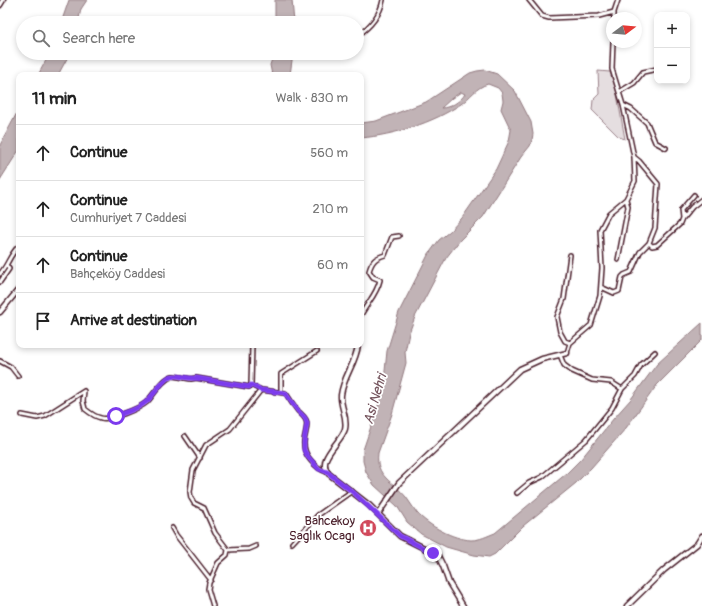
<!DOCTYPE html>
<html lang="en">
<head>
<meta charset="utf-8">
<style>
	:root { --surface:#fff; --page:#f6f6f6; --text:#222; --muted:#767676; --line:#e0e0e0 }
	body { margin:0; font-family:Pangolin,sans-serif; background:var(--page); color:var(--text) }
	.controls { position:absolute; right:12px; top:12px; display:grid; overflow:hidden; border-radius:8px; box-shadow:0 2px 6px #0003 }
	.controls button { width:36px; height:36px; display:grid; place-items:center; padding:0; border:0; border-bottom:1px solid var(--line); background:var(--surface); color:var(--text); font:20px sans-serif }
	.compass { position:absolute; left:606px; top:12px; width:36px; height:36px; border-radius:50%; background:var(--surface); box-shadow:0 2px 6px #0003; rotate:74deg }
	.stop { position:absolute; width:12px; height:12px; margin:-9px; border:3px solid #7c3aed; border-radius:50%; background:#fff }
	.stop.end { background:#7c3aed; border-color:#fff; box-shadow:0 1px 4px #0008 }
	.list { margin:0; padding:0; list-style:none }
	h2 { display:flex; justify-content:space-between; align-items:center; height:52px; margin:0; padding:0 16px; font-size:17px }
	h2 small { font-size:13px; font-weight:400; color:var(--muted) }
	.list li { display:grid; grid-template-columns:26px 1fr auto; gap:12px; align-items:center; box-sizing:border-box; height:56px; padding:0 16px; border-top:1px solid var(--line) }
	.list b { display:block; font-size:15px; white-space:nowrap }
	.list p { margin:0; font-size:13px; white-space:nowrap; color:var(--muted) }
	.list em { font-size:13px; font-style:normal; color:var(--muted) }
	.icon { flex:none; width:22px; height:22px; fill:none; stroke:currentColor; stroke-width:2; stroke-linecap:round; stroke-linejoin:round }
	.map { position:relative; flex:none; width:702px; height:606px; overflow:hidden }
	.search { position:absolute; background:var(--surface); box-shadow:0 2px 6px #0003; left:16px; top:16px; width:348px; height:44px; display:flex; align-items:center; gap:10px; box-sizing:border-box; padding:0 14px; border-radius:22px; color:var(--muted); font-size:15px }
	.panel { position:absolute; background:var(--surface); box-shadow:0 2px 6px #0003; left:16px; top:72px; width:348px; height:276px; border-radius:8px }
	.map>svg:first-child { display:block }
	.green { fill:#e5dee0; stroke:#987e86 }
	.water { fill:#c1b3b6; stroke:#91787e; fill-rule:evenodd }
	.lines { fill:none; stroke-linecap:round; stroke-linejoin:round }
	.street-casing { stroke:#4a1f2b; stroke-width:6 }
	.secondary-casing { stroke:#4a1f2b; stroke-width:7 }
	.street { stroke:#fff; stroke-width:3 }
	.secondary { stroke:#fff; stroke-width:4 }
	.route { stroke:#7c3aed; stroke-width:5 }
	.labels { text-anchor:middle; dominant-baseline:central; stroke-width:3.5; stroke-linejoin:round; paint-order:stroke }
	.poi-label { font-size:13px; fill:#4a1f2b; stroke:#fff; text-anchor:end }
	.water-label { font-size:14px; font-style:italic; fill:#74535c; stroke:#fff }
</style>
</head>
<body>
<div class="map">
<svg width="702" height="606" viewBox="0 0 702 606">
	<rect width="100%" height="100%" fill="#fff"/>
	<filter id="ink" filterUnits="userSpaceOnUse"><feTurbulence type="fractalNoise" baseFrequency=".025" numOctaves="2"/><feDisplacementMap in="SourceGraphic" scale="8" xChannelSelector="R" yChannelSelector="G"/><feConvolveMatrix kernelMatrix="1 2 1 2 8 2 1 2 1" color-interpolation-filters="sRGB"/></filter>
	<g filter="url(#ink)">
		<path class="green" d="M598,71L610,72L616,89L625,139L619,137L592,110L593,100L599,94Z"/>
		<path class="water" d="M69,0H87L81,9L78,23H61Z
			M275,0H292L294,23H275Z
			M50,53H70L58,75H38Z
			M274,53H293L290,75H272L270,65Z
			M485,70L497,74L515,91L531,122L533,134L532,140L530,146L521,157L483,217L460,240L446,258L415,317L409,333L405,352L406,363L392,414L378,453C375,477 393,481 406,497C410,502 413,508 417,513C429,526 453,539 471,540C480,540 487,536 495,533L567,473L581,459L614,418L631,399L657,364L702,323V340L657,385L626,428L591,468L576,483L523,526L495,554L489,557L474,555L446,547L421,534L407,522L397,506L374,485L366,472L363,461V450L380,400L384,381L387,351L399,312L428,255L439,240L450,231L462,218L496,169L509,141L511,130L501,109L503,101L502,93L498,88L488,84C476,87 470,98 461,104C433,123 394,135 361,138V123L376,121L426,102L470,73L477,71ZM461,92L465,94C461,101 450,108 441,108L452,98Z
			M19,109V150L0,180V145Z"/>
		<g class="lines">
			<g class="street-casing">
				<path id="street" d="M529,0L542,16L549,18L599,16L614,12
					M614,18V12L618,0
					M357,36C370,27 380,16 383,0
					M619,92L634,83L643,72L657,69
					M623,105L631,109L647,123L655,142L666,148
					M634,157L639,161L658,184L655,228L649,243L652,246L657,245L680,224L682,219L681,210L694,195
					M682,219L692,207L702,199
					M618,260L628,207L626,199
					M0,274C8,265 10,254 19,246
					M0,282L9,269L7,266
					M601,287L614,293L619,291L622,277L624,275L631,272L640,252L649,243
					M361,315C367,303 377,294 380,280L373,277L369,271C372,261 375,258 385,255L392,237L399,236
					M570,343L565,341L560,332L557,317L564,299L570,255
					M567,353L570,343L591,325L600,296L602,268L600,230L609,213L626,199L635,181L634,157L623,105L612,69L613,42
					M560,355L564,365L572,371L592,380L611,382L622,389
					M0,361L11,367L18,376
					M251,385L252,345
					M281,393V374L317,351
					M22,415L37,418L45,416L84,391L83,401L85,409C90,413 95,417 101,418C110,421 140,408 147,402C155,393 162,379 173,376L191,379L196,378L249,387L251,385L261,390L285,393L287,395C290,400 294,406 298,411C301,414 304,416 306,420C309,427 304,435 304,442C303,455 315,468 327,472
					M185,436L200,458
					M517,493L529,483L542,477L586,440L612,408L622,389L635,376L641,365L655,352
					M172,528L176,535L211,580
					M292,543L318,515L352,491
					M228,550L249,549L256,546
					M213,606L208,589L209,583L218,563L227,555L228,550L215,533L204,508L194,503L191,498L190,492L193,470L206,445L230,429L261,390"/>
			</g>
			<g class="secondary-casing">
				<path id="secondary" d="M0,5L3,0
					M0,312L19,289
					M358,345C356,363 343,377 341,395C340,407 348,417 345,429C341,443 315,459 329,474L369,505L400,536L428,550L438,556L443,566L449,583L463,606
					M378,514L399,483L520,369L542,359L567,353
					M627,606L664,570L697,544L702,536"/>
			</g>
			<use href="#street" class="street"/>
			<use href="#secondary" class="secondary"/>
		</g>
	</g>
	<g class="lines" filter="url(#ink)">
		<path class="route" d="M116,416C126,412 137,410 146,402C152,397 163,380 169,377C177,373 187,380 196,378L249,387L251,385L261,390L285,393L298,411L305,418L307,423L304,442V450L308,457L319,469L327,472L354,493L400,536L433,553"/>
	</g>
	<defs>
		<g id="hospital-disc" transform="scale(0.9)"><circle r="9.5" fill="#d1495b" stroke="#fff"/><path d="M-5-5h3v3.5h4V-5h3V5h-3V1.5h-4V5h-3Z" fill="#fff"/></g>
	</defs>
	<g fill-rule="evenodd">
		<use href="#hospital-disc" x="368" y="528"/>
	</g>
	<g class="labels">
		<g class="poi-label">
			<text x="355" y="521">Bahcekoy<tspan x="355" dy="15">Saglık Ocagı</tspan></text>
		</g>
		<g class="water-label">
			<text transform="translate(375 399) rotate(-74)">Asi Nehri</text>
		</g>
	</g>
</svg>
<div class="controls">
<button>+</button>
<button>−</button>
</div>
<svg class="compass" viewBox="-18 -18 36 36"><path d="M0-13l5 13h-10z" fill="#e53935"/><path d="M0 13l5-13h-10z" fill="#767676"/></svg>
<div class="stop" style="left:116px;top:416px"></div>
<div class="stop end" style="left:433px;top:553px"></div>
<div class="search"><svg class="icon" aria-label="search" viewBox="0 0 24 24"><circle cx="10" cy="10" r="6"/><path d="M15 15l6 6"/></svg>Search here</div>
<section class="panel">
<h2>11 min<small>Walk · 830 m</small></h2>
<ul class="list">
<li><svg class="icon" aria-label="ahead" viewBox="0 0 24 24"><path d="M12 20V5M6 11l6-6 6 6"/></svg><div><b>Continue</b></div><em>560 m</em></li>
<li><svg class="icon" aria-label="ahead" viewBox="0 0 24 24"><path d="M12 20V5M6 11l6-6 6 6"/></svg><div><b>Continue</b><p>Cumhuriyet 7 Caddesi</p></div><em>210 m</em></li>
<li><svg class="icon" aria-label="ahead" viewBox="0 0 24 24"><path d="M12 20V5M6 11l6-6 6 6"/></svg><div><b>Continue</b><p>Bahçeköy Caddesi</p></div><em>60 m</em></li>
<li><svg class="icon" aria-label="arrive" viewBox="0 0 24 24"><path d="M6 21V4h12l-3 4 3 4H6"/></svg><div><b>Arrive at destination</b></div></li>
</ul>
</section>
</div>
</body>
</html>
